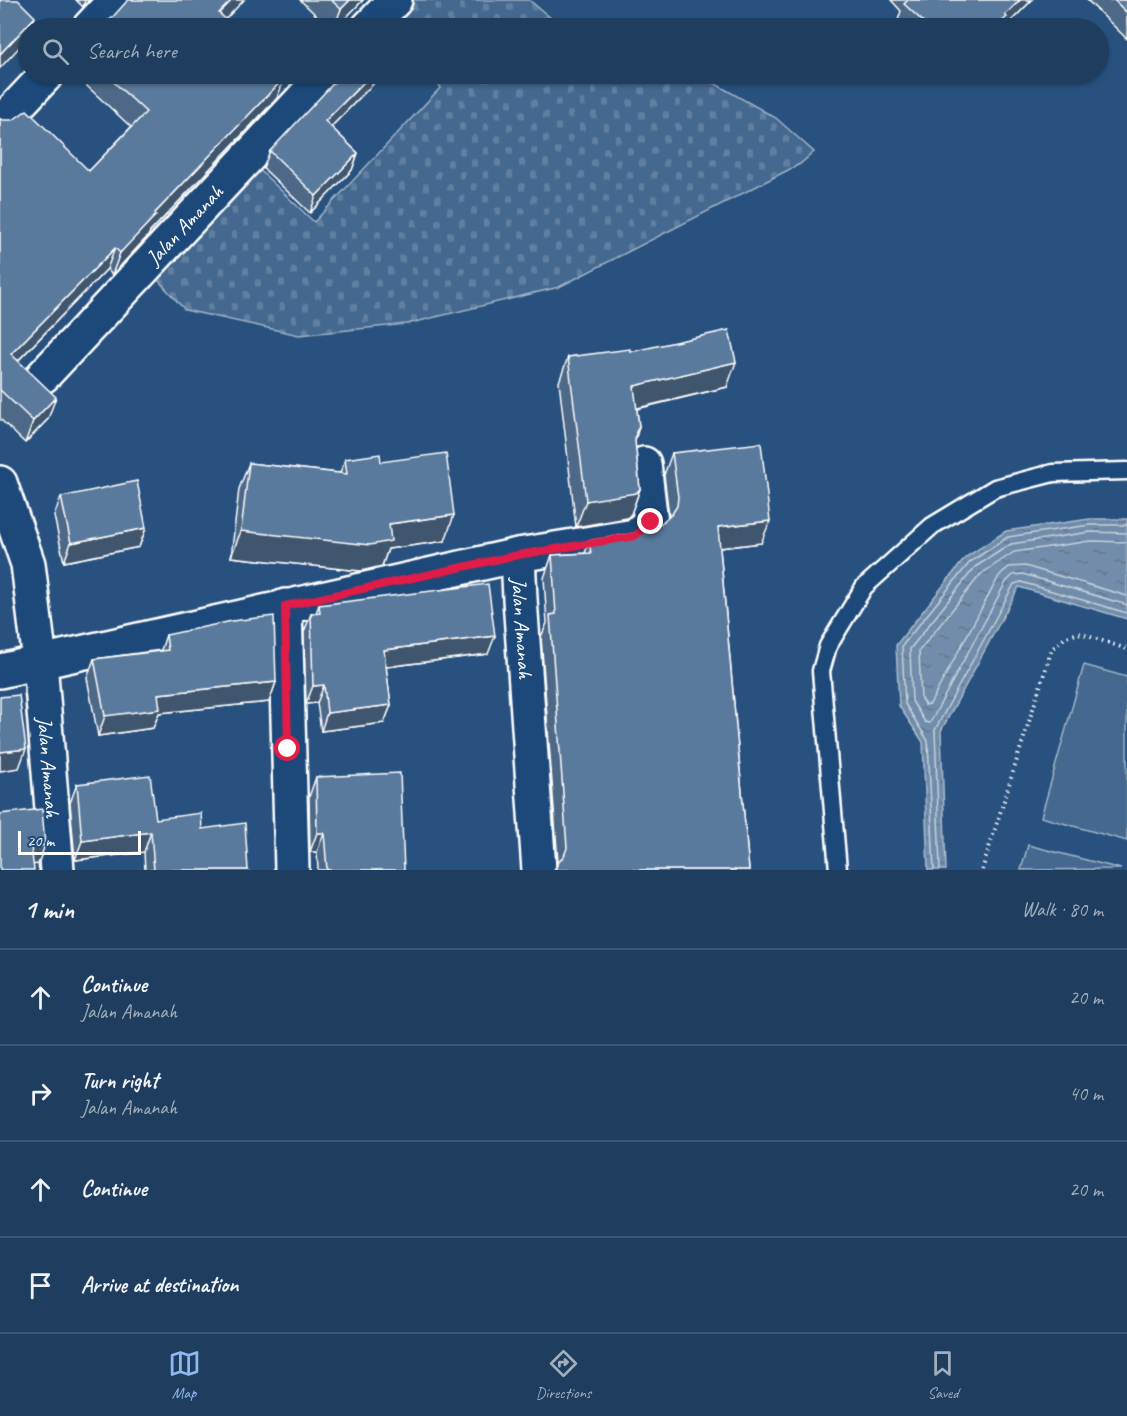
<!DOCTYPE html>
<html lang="en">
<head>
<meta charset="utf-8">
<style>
	:root { --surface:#1e3d5f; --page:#264465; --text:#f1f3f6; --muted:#a1aebd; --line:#3c5674; --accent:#90b9f0 }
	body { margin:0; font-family:Caveat,sans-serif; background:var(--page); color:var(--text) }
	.scale { position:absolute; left:18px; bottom:15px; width:123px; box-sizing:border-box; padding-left:6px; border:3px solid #fff; border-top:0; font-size:16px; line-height:21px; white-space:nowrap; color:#fff; -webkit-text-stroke:4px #1f4a7a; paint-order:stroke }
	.stop { position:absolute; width:18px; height:18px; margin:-14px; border:4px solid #e11d48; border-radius:50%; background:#fff }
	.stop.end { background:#e11d48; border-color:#fff; box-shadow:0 2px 6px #0008 }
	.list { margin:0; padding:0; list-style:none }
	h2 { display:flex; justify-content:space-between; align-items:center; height:78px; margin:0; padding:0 24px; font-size:26px }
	h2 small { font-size:20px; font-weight:400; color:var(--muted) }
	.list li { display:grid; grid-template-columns:39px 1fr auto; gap:18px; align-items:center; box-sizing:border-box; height:96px; padding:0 24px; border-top:2px solid var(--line) }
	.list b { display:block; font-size:22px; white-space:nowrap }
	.list p { margin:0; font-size:20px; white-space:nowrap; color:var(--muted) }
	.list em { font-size:20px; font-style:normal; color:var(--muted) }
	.icon { flex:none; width:33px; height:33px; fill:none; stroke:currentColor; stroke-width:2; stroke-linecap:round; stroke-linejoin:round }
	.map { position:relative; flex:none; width:1127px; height:870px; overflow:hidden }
	.search { position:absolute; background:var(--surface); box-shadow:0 2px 4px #0004; left:18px; right:18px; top:18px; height:66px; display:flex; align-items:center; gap:15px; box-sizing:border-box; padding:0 21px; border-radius:33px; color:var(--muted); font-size:22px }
	.sheet { height:462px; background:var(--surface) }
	nav { display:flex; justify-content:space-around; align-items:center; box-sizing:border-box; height:84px; border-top:2px solid var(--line); background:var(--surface); font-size:16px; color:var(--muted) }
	nav a { display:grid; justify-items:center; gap:3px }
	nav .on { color:var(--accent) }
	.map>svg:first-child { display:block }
	.cemetery { fill:url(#cemetery-stones); stroke:#a2b4c8; stroke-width:1.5 }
	.garden { fill:#446890; stroke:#a2b4c8; stroke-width:1.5 }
	.water { fill:url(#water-ripples); stroke:#aabbcd; stroke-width:1.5 }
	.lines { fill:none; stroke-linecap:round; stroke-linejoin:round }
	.shore { stroke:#c6d1dd; stroke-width:1.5 }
	.lane-casing { stroke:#fff; stroke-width:21 }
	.street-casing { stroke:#fff; stroke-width:38 }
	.path { stroke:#fff; stroke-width:4; stroke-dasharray:1.5 4.5; stroke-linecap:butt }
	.lane { stroke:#1f4a7a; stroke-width:16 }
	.street { stroke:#1f4a7a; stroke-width:33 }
	.wall { fill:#4d6987; stroke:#fff; stroke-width:1.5 }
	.shaded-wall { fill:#3f556e; stroke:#fff; stroke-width:1.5 }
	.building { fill:#5a7a9d; stroke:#fff; stroke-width:1.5 }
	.route { stroke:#e11d48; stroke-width:8 }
	.labels { text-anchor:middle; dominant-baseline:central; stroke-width:4.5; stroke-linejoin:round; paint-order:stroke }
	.street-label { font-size:21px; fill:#fff; stroke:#1f4a7a }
</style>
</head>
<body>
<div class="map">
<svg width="1127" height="870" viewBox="0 0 1127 870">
	<defs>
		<pattern id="cemetery-stones" width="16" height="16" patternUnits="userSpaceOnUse" patternTransform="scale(1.5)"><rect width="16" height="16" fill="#446890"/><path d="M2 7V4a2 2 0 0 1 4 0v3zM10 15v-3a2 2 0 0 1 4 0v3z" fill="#607fa1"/></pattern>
		<pattern id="water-ripples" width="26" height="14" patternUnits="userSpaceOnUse" patternTransform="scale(1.5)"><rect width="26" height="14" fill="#718dab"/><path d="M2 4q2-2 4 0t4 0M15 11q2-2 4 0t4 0" fill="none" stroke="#64768a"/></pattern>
	</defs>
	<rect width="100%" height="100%" fill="#28517f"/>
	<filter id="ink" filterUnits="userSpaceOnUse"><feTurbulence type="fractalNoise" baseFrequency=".0167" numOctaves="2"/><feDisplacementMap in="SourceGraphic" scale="12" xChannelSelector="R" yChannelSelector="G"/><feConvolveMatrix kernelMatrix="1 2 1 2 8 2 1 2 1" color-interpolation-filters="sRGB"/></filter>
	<g filter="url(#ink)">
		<path class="cemetery" d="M388,0H529L563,28H371Z
			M425,74H698L776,118L814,152L800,164L559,287L407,324L299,335L185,310L149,270L245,156L314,222L441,87Z"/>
		<path class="garden" d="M1084,665L1127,677V841L1041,817Z
			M1028,845L1121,869L1021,870Z"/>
		<path class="water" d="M1090,519H1127V619L1019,587L941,731L946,870H928L923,742L899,706L896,645L966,557L1006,531Z"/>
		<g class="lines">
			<path class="shore" d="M1127,533L1090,532L1011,544L975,567L910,649L912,701L925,722L930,723L1006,582L1013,575L1023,574L1127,605
				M1127,542L1091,541L1014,552L981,574L919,651L921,699L925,705L930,704L999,576L1009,567L1025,566L1127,596
				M934,870L928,741L905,704L902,646L970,562L1008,537L1090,525H1127
				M940,870L935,730L1014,584L1021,582L1127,613"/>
			<g class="lane-casing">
				<path id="lane" d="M838,870L821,671L828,646L864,587L932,526L995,488L1053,473L1127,471"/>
			</g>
			<g class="street-casing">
				<g id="street">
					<path d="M89,28L115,0"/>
					<path d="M368,28L395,0"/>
					<path d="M0,124L47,74"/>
					<path id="s1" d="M43,376L326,74"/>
					<path id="s2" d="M0,483L28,564L40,662L57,870"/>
					<path d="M518,555L635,536L651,522L644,464"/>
					<path d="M285,606L292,870"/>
					<path id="s3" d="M0,671L518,555L520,599L539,870"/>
				</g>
			</g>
			<path class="path" d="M982,870L1052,649L1066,637L1079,633L1127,649"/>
			<use href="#lane" class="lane"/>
			<use href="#street" class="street"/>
		</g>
		<path class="wall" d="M76,0H89L83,7Z
			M300,0H363L336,28H330Z
			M891,0H1032L1004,28H903L897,23L901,11Z
			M1087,0H1127V39Z
			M74,74H282L277,98L150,232L148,236L112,275L107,269L18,361L48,419L25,443L0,419V119L89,171L131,127Z
			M952,74H964L958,79Z
			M374,83L331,127L358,153L352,170L310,213L263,168L270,151Z
			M630,352L727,387L637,409L639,427L635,441L640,489L631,514L627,518L576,527L559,382L568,357Z
			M672,453L761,543L720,548L749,870H554L558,862L541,637L547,623L544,578L552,555L585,553L589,541L646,532L656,528L669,516L664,475Z
			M345,459L381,462L445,541L388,549L382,566L361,571L231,557L239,489L249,463L340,473Z
			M61,497L146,528L139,547L64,562L54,516Z
			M319,605L488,654L386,667L391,705L384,723L321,731L317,703L306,704L304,632L311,614L316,613Z
			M166,635L276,682L269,702L159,713L153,728L98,736L87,678L94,659L161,650Z
			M316,777L404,870H318L317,852H310L309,797Z
			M77,784L156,819L202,829L248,870H145L144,852L75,860L70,803Z"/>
		<path class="shaded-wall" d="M85,0H89L83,7Z
			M232,0H244L217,28L219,13Z
			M350,0H363L336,28H334L341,9Z
			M1020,0H1032L1004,28H995L1005,15Z
			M35,17L31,28H28V35L27,39L0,68V54Z
			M372,74H377L374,83L319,139L325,121Z
			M285,77L277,98L150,232L148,236L112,275L120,253L155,213Z
			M358,153L352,170L310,213L316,196Z
			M115,248L107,269L3,376L11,354Z
			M736,362L727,387L625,411L634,386Z
			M56,397L48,419L25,443L33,421Z
			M640,489L631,514L627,518L576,527L586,501Z
			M454,515L445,541L388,549L382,566L361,571L231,557L241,531L389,524Z
			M770,521L761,543L710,549L718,527Z
			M146,528L139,547L64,562L71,543Z
			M495,636L488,654L377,668L384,650Z
			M276,682L269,702L159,713L153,728L98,736L105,716L158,694Z
			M324,685L317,703L306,704L313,686Z
			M391,705L384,723L321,731L327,713Z
			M26,749L19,768L0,771V752Z
			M151,832L144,852L75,860L82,841Z
			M317,833H324L317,852H310Z
			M45,845L38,864L24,866L31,847Z"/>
		<path class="building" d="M0,0H18L35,17L0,54Z
			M128,0H232L219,13L235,28H97L101,24L111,19Z
			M331,0H350L341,9Z
			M908,0H1020L1005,15L1007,17L995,28H930L904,4Z
			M1114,0H1127V13Z
			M105,74H282L285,77L155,213L156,215L120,253L115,248L11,354L56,397L33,421L0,390V119L3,120H13L27,110L89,171L146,112Z
			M342,74H372L325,121L358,153L316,196L270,151Z
			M729,330L736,362L634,386L639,427L636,432L635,441L640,489L636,493L586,501L568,357L630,349V352Z
			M761,443L770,521L718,527L749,870H557V864L564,856L567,848L550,615L556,614L552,555L591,553L589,541L646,532L656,528L672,514L677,506L678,497L672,453Z
			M446,453L454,515L389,524L391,541L370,545L241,531L249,463L347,474L345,459L380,454L381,462Z
			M137,481L146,528L71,543L61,497Z
			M488,584L495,636L384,650L391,705L327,713L324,685L313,686L311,614L320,613L319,605Z
			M274,616L276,682L158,694L160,709L105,716L94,659L168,650L166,635L232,621Z
			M19,695L26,749L0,752V697Z
			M400,773L404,870H327L324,833H317L316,777Z
			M150,775L156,819L201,813L202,829L245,823L248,870H154L151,832L82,841L77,784Z
			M42,809L45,845L31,847L34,870H0V814Z"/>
	</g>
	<g class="lines" filter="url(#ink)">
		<path class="route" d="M288,749L285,606L518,555L635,536L651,522"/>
	</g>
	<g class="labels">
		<g class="street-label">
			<text stroke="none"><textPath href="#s1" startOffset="207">Jalan Amanah</textPath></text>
			<text stroke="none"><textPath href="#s3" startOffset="604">Jalan Amanah</textPath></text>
			<text stroke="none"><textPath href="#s2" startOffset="290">Jalan Amanah</textPath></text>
		</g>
	</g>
</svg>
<div class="scale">20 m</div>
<div class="stop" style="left:288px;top:749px"></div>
<div class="stop end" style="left:651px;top:522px"></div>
<div class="search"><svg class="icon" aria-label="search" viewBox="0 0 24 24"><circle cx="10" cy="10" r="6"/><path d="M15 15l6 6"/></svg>Search here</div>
</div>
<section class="sheet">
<h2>1 min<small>Walk · 80 m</small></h2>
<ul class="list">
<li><svg class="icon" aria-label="ahead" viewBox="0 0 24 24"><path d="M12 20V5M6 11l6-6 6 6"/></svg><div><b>Continue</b><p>Jalan Amanah</p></div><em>20 m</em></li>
<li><svg class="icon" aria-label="right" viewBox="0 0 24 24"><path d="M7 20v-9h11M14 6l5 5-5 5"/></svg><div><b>Turn right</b><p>Jalan Amanah</p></div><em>40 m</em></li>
<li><svg class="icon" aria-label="ahead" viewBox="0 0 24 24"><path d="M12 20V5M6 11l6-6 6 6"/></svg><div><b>Continue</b></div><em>20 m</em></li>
<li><svg class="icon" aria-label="arrive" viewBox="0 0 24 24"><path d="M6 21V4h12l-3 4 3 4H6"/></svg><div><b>Arrive at destination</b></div></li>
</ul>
</section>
<nav>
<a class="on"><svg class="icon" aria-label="map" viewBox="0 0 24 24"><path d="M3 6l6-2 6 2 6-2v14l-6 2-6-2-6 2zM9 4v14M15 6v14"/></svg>Map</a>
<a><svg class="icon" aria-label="directions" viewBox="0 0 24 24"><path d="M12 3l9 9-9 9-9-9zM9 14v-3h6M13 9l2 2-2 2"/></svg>Directions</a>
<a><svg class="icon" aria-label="saved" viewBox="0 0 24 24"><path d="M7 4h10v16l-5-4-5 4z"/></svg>Saved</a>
</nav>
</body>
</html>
